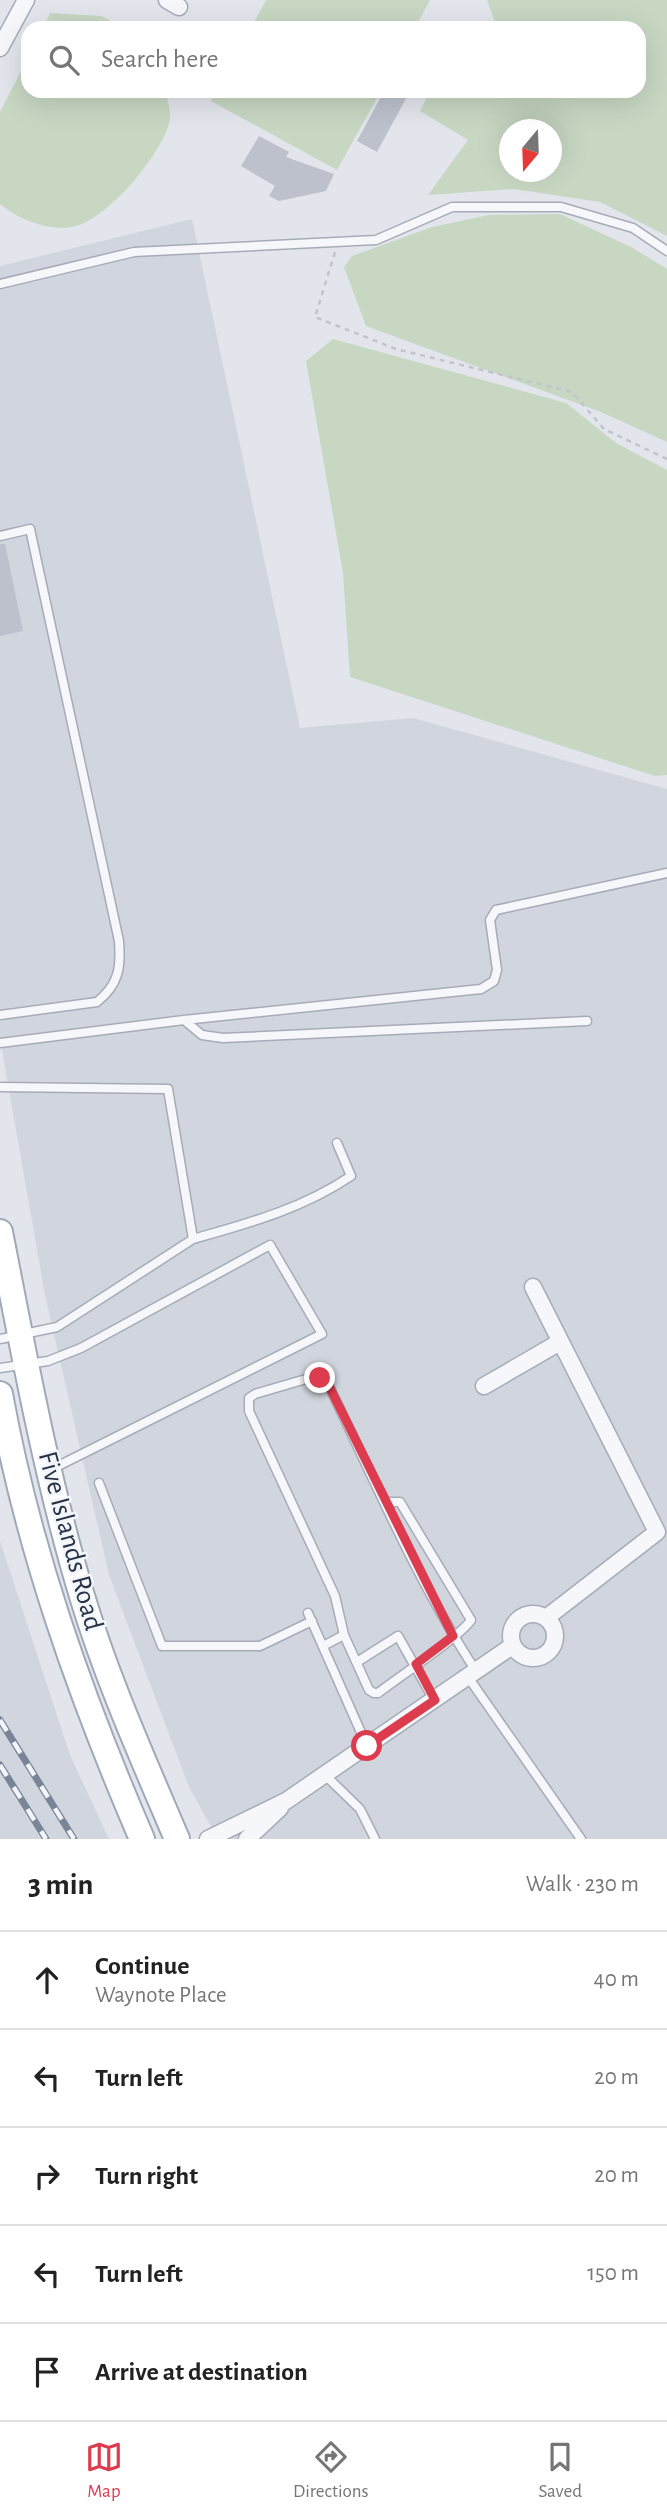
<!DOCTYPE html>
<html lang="en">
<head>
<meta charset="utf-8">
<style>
	:root { --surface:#fff; --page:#f2f2f2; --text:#222; --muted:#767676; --line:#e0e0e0; --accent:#dd3b4e }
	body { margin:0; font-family:"Alegreya Sans",sans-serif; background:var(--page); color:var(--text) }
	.compass { position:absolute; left:499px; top:119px; width:63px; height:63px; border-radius:50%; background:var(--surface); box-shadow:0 7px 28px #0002; rotate:199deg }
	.stop { position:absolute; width:21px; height:21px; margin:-16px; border:5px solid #dd3b4e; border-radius:50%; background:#fff }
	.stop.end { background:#dd3b4e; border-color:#fff; box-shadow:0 2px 7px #0008 }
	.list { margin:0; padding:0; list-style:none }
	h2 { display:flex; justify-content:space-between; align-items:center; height:91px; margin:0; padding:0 28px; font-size:30px }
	h2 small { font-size:23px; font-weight:400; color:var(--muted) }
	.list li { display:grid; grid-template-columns:46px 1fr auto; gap:21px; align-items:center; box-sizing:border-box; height:98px; padding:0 28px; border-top:2px solid var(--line) }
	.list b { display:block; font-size:26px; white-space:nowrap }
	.list p { margin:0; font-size:23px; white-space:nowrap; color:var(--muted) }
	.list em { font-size:23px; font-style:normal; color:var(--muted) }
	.icon { flex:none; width:38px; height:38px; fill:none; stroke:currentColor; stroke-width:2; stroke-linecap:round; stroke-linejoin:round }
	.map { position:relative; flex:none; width:667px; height:1839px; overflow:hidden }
	.search { position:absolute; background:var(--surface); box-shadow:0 7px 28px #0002; left:21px; right:21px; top:21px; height:77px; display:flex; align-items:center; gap:18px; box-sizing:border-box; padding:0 24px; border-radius:21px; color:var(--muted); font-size:26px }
	.sheet { height:581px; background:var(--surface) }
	nav { display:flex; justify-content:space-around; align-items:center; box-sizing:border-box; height:98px; border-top:2px solid var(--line); background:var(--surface); font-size:19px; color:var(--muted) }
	nav a { display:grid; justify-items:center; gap:4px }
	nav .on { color:var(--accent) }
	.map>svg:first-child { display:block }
	.built { fill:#d0d5de }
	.green { fill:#c7d7c2; fill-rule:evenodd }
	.building { fill:#bcc1cc }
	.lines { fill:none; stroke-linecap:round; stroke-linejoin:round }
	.service-casing { stroke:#a6acb7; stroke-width:11 }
	.minor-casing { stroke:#a6acb7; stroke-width:19 }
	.primary-casing { stroke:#a0a9b9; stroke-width:28 }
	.path { stroke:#c0c4cb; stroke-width:2.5; stroke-dasharray:5 5; stroke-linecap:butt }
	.service { stroke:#f6f7fa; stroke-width:8 }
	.minor { stroke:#f6f7fa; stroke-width:16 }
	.primary { stroke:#fff; stroke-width:24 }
	.rail-casing { stroke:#7a8497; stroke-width:7 }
	.rail { stroke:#f2f5f9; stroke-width:4.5; stroke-dasharray:13; stroke-linecap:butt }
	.route { stroke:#dd3b4e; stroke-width:9 }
	.labels { text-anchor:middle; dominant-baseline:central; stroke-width:5; stroke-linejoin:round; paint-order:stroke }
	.street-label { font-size:28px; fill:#283246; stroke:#f2f5f9 }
</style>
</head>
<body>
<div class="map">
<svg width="667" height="1839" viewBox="0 0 667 1839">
	<rect width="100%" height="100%" fill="#e2e6ec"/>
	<path class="built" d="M192,219L300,728L413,718L667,789V1839H218L189,1787L109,1575L45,1295L0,1039V266Z
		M0,1541L70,1755L109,1839H0Z"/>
	<path class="green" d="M266,0H430L415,28H251Z
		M487,0H667V236L600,202L514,189L428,195L468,140L420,111L430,91H639V28H497ZM510,130H552V172H510Z
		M50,13L102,16L123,28H43Z
		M28,57V91H166C167,100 172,114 169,123C161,155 109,217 76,226C51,233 18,219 0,204V112Z
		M217,91H381L337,170L211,101Z
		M560,214L633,248L667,269V442L601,412L366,326L344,267L352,256L432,227L489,215Z
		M333,339L566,403L616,443L667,470V775L655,776L350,677L343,573L306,361Z"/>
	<path class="building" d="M384,91H410L377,152L357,141Z
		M259,136L289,152L286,157L334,174L326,191L279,201L269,196L275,186L241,166Z
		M0,544H5L23,631L0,636Z"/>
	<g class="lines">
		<g class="service-casing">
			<path id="service" d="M0,284L134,252L376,240L452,207H561L633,228L667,251
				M0,536L30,529L119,941C121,968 119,984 97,1002L0,1015
				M184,1020L202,1035L223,1038L587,1021
				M0,1043L184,1020L481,989L494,981L497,970L490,920L496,910L667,873
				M0,1087L168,1089L193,1239L57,1327L0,1339
				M193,1239C249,1223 302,1209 351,1176L337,1143
				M0,1368L48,1361L81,1348L270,1245L322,1334L52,1469
				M99,1483L162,1646H260L312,1621
				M385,1502H400L471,1620C462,1635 396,1679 378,1693H374L369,1690L344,1635L335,1596L249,1411V1398L255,1394L313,1377L327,1382C374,1479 417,1581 476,1671
				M308,1613L367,1746
				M323,1646L344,1635
				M357,1662L398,1636L434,1700
				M468,1677L581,1839
				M325,1775L360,1809L375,1839"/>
		</g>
		<g class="minor-casing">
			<path id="minor" d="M167,0L179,7
				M0,48L26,0
				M533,1287L657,1532L546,1618
				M484,1386L560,1342
				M511 1636a22 22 0 1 1 44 0a22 22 0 1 1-44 0Z
				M208,1839L286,1801L512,1646
				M247,1839L280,1808"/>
		</g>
		<g class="primary-casing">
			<path id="primary" d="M0,1232C24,1354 46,1477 82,1596C107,1679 143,1759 177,1839
				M0,1394C28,1549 80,1695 142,1839"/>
		</g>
		<path class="path" d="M335,252L315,317L396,349L572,392L604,429L667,459"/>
		<use href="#service" class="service"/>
		<use href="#minor" class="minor"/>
		<use href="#primary" class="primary"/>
		<g class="rail-casing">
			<path id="rail" d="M0,1720L74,1839
				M0,1765L46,1839"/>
		</g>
		<use href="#rail" class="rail"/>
	</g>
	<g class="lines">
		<path class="route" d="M320,1378L327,1382L453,1636L416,1664L435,1700L367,1746"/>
	</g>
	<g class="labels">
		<g class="street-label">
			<text transform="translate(70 1541) rotate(75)">Five Islands Road</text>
		</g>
	</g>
</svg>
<svg class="compass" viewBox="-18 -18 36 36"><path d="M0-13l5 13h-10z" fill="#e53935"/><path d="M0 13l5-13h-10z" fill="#767676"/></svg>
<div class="stop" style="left:367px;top:1746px"></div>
<div class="stop end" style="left:320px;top:1378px"></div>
<div class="search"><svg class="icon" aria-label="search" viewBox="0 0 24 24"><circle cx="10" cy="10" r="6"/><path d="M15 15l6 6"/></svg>Search here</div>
</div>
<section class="sheet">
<h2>3 min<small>Walk · 230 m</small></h2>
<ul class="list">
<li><svg class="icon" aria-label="ahead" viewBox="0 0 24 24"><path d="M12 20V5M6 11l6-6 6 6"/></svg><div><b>Continue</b><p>Waynote Place</p></div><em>40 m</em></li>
<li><svg class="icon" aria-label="left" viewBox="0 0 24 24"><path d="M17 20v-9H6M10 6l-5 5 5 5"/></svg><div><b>Turn left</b></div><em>20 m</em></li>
<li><svg class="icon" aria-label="right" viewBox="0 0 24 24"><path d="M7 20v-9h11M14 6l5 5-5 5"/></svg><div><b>Turn right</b></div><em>20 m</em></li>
<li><svg class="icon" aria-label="left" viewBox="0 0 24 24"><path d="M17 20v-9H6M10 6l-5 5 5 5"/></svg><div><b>Turn left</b></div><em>150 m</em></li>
<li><svg class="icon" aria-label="arrive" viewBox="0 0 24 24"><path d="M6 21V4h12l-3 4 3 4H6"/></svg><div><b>Arrive at destination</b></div></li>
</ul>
</section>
<nav>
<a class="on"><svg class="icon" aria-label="map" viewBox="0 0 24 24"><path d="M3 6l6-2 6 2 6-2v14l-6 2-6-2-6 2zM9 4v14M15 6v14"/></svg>Map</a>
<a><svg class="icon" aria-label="directions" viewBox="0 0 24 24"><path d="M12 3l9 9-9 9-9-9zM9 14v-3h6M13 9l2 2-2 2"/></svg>Directions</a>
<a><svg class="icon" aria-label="saved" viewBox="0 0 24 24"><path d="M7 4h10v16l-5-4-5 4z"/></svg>Saved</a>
</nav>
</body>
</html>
